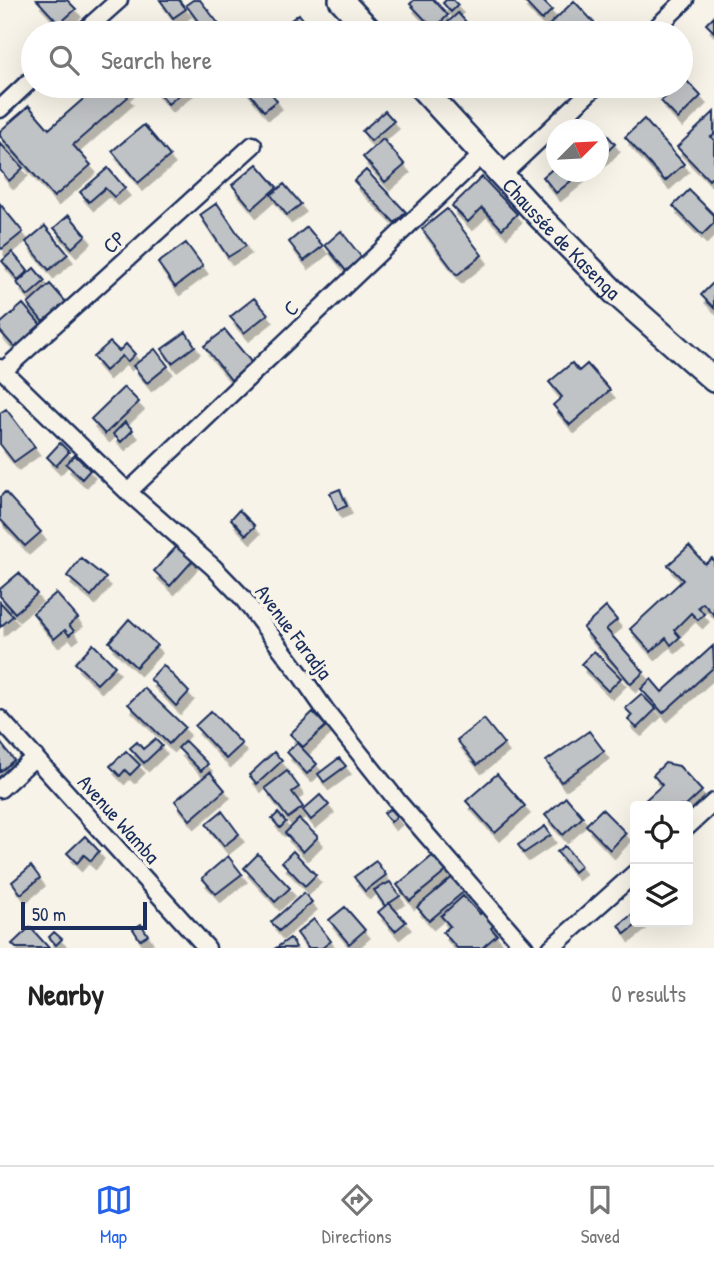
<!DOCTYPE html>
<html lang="en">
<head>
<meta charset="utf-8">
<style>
	:root { --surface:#fff; --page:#f6f6f6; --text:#222; --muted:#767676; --line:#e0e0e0; --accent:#2563eb }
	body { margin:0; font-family:"Patrick Hand",sans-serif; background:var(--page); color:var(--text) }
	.controls { position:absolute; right:21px; bottom:21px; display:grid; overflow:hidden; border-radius:7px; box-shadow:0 7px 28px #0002 }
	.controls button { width:63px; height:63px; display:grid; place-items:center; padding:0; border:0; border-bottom:2px solid var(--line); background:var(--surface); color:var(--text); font:35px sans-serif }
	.compass { position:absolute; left:546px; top:119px; width:63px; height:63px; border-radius:50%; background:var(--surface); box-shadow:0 7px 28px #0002; rotate:66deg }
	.scale { position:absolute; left:21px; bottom:18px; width:126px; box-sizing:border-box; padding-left:7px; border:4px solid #1b2f5e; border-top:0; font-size:19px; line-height:24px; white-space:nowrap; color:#1b2f5e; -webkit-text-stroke:5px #f7f3e8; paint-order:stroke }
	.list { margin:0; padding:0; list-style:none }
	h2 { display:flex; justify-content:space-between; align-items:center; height:91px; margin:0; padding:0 28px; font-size:30px }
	h2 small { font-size:23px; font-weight:400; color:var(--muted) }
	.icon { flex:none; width:38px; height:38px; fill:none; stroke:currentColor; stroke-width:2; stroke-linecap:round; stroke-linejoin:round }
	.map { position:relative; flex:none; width:714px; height:948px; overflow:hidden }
	.search { position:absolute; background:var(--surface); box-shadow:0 7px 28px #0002; left:21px; right:21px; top:21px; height:77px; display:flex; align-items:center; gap:18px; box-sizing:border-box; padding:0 24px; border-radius:38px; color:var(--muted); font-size:26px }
	.sheet { height:217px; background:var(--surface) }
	nav { display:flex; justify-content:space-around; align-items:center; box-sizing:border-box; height:98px; border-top:2px solid var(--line); background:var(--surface); font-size:19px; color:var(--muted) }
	nav a { display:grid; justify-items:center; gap:4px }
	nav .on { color:var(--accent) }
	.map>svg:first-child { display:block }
	.building { fill:#c0c3c5; stroke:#1b2f5e; stroke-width:2; filter:url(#shadow) }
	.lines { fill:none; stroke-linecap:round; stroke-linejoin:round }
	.street-casing { stroke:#1b2f5e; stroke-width:21 }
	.secondary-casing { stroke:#1b2f5e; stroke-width:28 }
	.street { stroke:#f7f3e8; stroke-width:16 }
	.secondary { stroke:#f7f3e8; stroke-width:23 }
	.labels { text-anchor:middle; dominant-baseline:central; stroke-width:7; stroke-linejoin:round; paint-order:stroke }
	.street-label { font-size:21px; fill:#1b2f5e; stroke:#f7f3e8 }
</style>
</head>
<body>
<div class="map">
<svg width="714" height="948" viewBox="0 0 714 948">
	<defs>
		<filter id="shadow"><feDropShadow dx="4.5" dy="8" stdDeviation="0" flood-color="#0004"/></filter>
	</defs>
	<rect width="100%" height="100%" fill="#f7f3e8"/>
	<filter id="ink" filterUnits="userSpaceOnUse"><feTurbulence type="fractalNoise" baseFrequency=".0143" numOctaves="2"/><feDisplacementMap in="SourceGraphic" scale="14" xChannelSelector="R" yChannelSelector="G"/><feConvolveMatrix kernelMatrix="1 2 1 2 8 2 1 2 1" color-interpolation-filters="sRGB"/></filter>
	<g filter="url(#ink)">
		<path class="building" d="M37,0H67L76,9L59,24Z
			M160,0H179L186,9L173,18Z
			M193,0H200L218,23L206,32L186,5Z
			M414,0H434L448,15L434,29L410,4Z
			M446,0H453L458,5L451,12L443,3Z
			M523,0H542L552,10L542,20Z
			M574,1L601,30L597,33H541Z
			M458,13L467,23L457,32L448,22Z
			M299,14L314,33H274Z
			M714,16V32L706,24Z
			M685,79L701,96L678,119L661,101L678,86H681Z
			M98,86H131L124,92L128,97L73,145L91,165L54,197L0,136V131L29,106L49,129Z
			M156,86H190L168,104L154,88Z
			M244,86H266L277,101L264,111Z
			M385,111L394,121L371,141L362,131Z
			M714,112V135L711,137L714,140V175L709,180L677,147Z
			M644,119L684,164L665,181L625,137Z
			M595,121L615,144L598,160V130H586Z
			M144,125L170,156L138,183L112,151Z
			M383,139L405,165L385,182L363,157Z
			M0,143L23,168L9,181L0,170Z
			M257,164L277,187L252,209L232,185Z
			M556,166V172H582L556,193L543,177Z
			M108,168L125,188L114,197L105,188L89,202L80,192Z
			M366,170L406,212L395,223L354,181Z
			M482,177L517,214L502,229L482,208L468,222L452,206Z
			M284,184L301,204L287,215L271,195Z
			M689,190L714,215V223L702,235L673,206Z
			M217,203L246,246L228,257L200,215Z
			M0,204L23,232L2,249L0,247Z
			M447,209L482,255L457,275L422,229Z
			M69,215L86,235L72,248L54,228Z
			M45,226L68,254L49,270L26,242Z
			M307,227L323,246L304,261L289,242Z
			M341,231L362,258L346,271L325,245Z
			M186,243L203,266L175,287L158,263Z
			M12,252L28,271L18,280L2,261Z
			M34,268L45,281L28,296L17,283Z
			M714,282V308L701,295Z
			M50,284L66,302L43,322L28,304Z
			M254,298L268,314L244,333L230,317Z
			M23,304L41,325L15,348L0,331V324Z
			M225,330L252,363L231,380L204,346Z
			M186,332L195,346L172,363L162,349Z
			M110,342L119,351L126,344L135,354L127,362L122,356L105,371L93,357Z
			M155,349L168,366L147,383L133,366Z
			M572,363L579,371L587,364L610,390L570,425L553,405L562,397L549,382Z
			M124,387L139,402L105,434L91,419Z
			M6,409L35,447L14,462L0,444V413Z
			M125,422L133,430L121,442L113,434Z
			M60,443L69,452L56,466L47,457Z
			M75,455L90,470L82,479L66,464Z
			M340,489L347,506L337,510L330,493Z
			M5,492L41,532L25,546L0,519V497Z
			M239,510L255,526L246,535L231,519Z
			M180,543L196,557L170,586L154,571Z
			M689,546L705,564L712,558L714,561V615L703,603L698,607L704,614L698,620L691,613L674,630L680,637L671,645L666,638L651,652L630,629L683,580L668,565Z
			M81,558L106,578L91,596L67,576Z
			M19,573L37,594L15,613L0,596V589Z
			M56,593L78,618L69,625L74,631L69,635L65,630L54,639L33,613Z
			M0,602L13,616L0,627Z
			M606,607L617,620L606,629L644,672L631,684L583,628Z
			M129,619L157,645L136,667L109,642Z
			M93,644L115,666L97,684L75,663Z
			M713,646L714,667L663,713L641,689L651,679L662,692Z
			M594,651L621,678L608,691L581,664Z
			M163,665L189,692L176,706L150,679Z
			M144,688L185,727L169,744L128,704Z
			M641,694L656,709L637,728L628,720L632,715L625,708Z
			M211,711L242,744L226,759L195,726Z
			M313,712L326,726L303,747L290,734Z
			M484,719L504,744L477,765L457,740Z
			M589,731L604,751L561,782L546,761Z
			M155,739L162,746L144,763L130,748L137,742L143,749Z
			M185,741L208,764L201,771L178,748Z
			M0,742L14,760L0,772Z
			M297,743L317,764L307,774L287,752Z
			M126,751L140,765L130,775L125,770L120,776L110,766Z
			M274,752L282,761L257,784L249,775Z
			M339,758L346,766L324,782L318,774Z
			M665,763L679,766L702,791L686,806H645L642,803L662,785L653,775Z
			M287,771L299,787L292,792L303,807L288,818L265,788Z
			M210,772L225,790L190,820L175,801Z
			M497,774L525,806L495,833L466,801Z
			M320,795L329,805L311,820L303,810Z
			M566,797L583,817L563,835L545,815Z
			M390,809L397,817L391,822L384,813Z
			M602,809L626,833L610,850L586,825Z
			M222,811L239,834L224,846L206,824Z
			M278,813L286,822L280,828L272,819Z
			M299,819L318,837L303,852L285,833Z
			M545,826L551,835L524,853L518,845Z
			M85,836L99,851L91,861L84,855L77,863L67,853Z
			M565,846L581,866L574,872L557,852Z
			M293,851L316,875L305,886L282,862Z
			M436,853L449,869L410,901L397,885Z
			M258,854L290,888L275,902L244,868Z
			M228,856L242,874L216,894L202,878Z
			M376,861L386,875L365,891L354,877Z
			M31,866L40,878L21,894L12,882Z
			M455,875L467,889L429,921L417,907Z
			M390,882L400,896L385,906L374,890Z
			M304,893L312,902L279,931L271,922Z
			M463,896L480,914L483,911L495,924L491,928L497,935L482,948H457L443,932L450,926L441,916Z
			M389,903L406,922L395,931L378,912Z
			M345,907L365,930L349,944L329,920Z
			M635,912V922H640L625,934L619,925Z
			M314,919L331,941L322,948H308L297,933Z
			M141,924L148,935L140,940L133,929Z
			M30,927L49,948H16L12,944Z
			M54,932L62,939L56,945L49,937Z
			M290,938L296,947L294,948H276Z"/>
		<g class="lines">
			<g class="street-casing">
				<path id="street" d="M82,33L119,0
					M651,33L685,0
					M0,109L33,78
					M502,175L596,86
					M0,368L128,492L213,567L242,597L298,671L326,711L399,803L525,948
					M3,371L253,145
					M128,492L483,154
					M0,719L207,948
					M0,789L35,757
					M688,826L714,802
					M551,948L635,873"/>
			</g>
			<g class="secondary-casing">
				<g id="secondary">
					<path d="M341,0L372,33"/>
					<path id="s1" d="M420,86L542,219L613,291L714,380"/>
				</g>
			</g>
			<use href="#street" class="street"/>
			<use href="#secondary" class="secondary"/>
		</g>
	</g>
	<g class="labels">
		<g class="street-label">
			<text stroke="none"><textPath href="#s1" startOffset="208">Chaussée de Kasenga</textPath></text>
			<text transform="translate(114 242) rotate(-42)">CP</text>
			<text transform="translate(291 308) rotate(-44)">C</text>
			<text transform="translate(294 632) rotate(53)">Avenue Faradja</text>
			<text transform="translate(119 819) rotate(48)">Avenue Wamba</text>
		</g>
	</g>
</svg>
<div class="controls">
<button><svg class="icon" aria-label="locate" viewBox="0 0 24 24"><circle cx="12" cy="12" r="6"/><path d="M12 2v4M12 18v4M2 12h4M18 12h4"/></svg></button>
<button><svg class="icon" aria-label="layers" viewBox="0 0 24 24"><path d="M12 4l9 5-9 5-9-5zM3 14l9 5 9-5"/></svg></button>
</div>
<svg class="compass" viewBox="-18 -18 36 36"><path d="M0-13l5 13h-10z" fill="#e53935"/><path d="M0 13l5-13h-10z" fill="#767676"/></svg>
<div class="scale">50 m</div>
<div class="search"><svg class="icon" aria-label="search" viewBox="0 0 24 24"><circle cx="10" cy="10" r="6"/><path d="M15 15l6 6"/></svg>Search here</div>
</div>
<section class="sheet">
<h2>Nearby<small>0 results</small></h2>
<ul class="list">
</ul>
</section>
<nav>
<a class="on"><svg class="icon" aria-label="map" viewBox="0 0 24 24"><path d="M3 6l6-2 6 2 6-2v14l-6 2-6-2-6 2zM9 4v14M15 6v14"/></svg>Map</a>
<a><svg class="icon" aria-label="directions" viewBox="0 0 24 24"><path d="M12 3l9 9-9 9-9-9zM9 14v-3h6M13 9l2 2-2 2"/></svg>Directions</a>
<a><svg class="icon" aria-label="saved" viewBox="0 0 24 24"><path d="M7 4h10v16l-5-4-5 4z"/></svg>Saved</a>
</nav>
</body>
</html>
